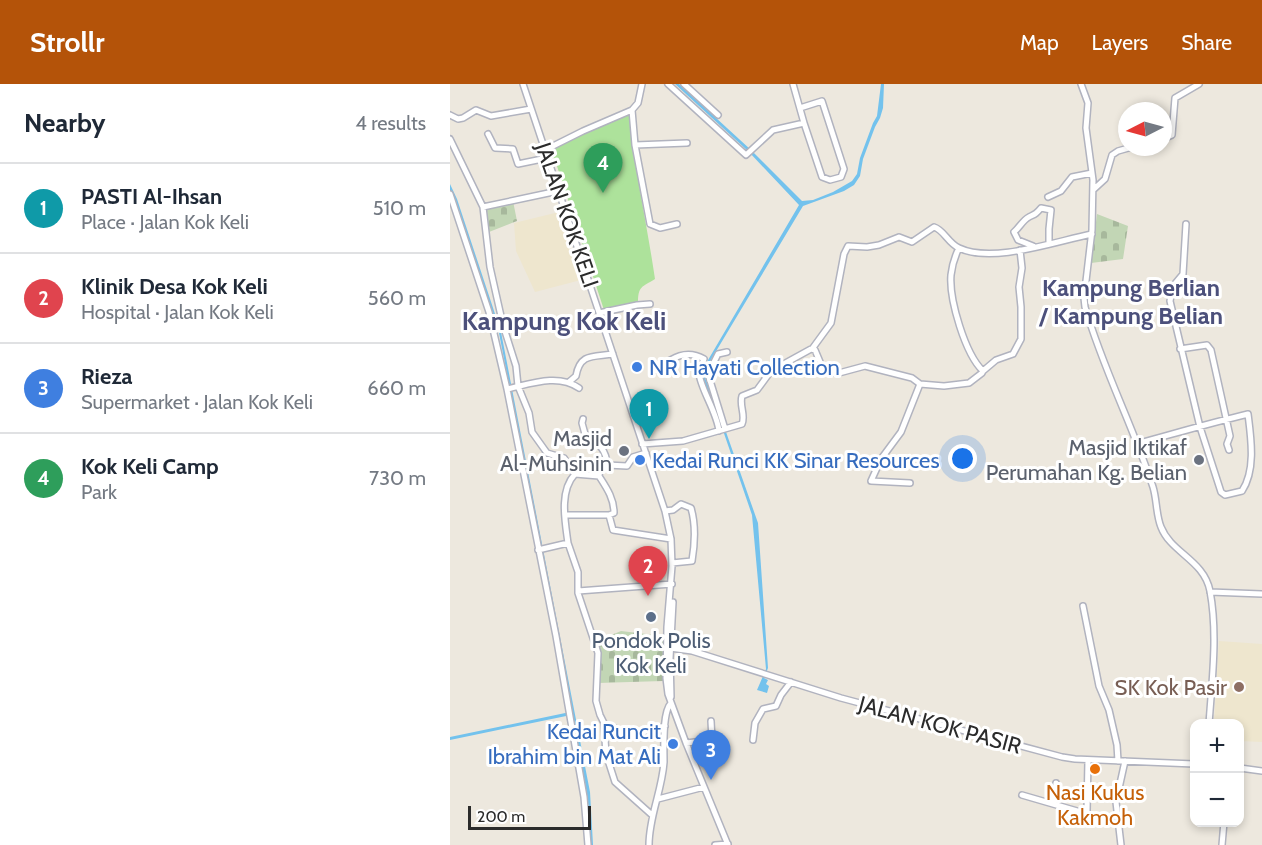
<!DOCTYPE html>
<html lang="en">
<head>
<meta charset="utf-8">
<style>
	:root { --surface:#fff; --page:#f6f6f7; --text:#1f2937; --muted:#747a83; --line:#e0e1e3; --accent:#b45309 }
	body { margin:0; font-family:Cabin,sans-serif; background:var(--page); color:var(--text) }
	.controls { position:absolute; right:18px; bottom:18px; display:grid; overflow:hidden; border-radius:12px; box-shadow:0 3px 9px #0003 }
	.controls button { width:54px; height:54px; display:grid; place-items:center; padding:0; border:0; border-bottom:2px solid var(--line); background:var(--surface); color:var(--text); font:30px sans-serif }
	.compass { position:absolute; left:668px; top:18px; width:54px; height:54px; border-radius:50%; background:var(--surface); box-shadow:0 3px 9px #0003; rotate:264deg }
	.scale { position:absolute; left:18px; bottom:15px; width:123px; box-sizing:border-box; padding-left:6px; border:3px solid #2b2b2b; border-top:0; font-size:16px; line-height:21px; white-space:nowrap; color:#2b2b2b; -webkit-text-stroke:4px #fff; paint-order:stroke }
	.you { position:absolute; left:513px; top:375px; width:21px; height:21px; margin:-15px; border:4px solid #fff; border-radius:50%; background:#1a73e8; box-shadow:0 0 0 9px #1a73e833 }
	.badge { display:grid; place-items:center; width:39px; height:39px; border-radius:50%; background:var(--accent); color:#fff; font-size:20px; font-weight:700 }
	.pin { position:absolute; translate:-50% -50px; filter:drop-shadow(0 2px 3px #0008) }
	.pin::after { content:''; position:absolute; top:32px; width:21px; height:18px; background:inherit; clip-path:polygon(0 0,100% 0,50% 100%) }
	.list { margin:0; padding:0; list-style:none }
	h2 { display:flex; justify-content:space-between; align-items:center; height:78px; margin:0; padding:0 24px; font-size:26px }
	h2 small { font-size:20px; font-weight:400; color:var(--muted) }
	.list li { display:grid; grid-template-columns:39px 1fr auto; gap:18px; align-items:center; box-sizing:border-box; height:90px; padding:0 24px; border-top:2px solid var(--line) }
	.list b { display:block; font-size:22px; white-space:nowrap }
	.list p { margin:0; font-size:20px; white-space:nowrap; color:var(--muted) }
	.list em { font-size:20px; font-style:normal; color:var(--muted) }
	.map { position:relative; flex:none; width:812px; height:761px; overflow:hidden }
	header { display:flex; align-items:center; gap:36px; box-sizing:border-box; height:84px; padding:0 30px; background:var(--accent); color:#fff }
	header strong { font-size:28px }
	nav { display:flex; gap:33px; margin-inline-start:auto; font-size:21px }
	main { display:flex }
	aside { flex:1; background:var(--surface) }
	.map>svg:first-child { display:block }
	.education { fill:#eee6ce }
	.grass { fill:#ade29b }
	.cemetery { fill:url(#cemetery-stones) }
	.water { fill:#73c2ed }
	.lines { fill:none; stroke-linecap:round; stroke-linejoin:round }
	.minor-casing { stroke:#b1b3bf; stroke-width:8 }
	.minor { stroke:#fff; stroke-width:5 }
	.shop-dot { fill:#3f7fe0; stroke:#fff; stroke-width:2 }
	.worship-dot { fill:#6b7280; stroke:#fff; stroke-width:2 }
	.service-dot { fill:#5c6f8a; stroke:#fff; stroke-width:2 }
	.education-dot { fill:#8d6e63; stroke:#fff; stroke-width:2 }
	.food-dot { fill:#e8710a; stroke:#fff; stroke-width:2 }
	.labels { text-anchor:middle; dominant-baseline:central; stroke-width:6; stroke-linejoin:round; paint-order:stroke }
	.street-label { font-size:22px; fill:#2b2b2b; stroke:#fff }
	.shop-label { font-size:22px; fill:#366cbe; stroke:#fff; text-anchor:start }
	.worship-label { font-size:22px; fill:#5b616d; stroke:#fff; text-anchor:end }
	.service-label { font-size:22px; fill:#4e5e75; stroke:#fff }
	.education-label { font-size:22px; fill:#785e54; stroke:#fff; text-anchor:end }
	.food-label { font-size:22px; fill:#c56008; stroke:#fff }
	.neighbourhood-label { font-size:24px; font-weight:bold; fill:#4c507b; stroke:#fff }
	.quarter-label { font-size:26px; font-weight:bold; fill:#4c507b; stroke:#fff }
</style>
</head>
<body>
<header>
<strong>Strollr</strong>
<nav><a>Map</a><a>Layers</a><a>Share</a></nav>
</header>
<main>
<aside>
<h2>Nearby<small>4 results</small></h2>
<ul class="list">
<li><span class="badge" style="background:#0f9aa8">1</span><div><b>PASTI Al-Ihsan</b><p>Place · Jalan Kok Keli</p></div><em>510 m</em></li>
<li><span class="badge" style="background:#e0444e">2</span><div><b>Klinik Desa Kok Keli</b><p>Hospital · Jalan Kok Keli</p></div><em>560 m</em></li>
<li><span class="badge" style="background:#3f7fe0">3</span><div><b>Rieza</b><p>Supermarket · Jalan Kok Keli</p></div><em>660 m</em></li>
<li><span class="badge" style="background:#2e9e5b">4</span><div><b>Kok Keli Camp</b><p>Park</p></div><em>730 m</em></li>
</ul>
</aside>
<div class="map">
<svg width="812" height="761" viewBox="0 0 812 761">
	<defs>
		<pattern id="cemetery-stones" width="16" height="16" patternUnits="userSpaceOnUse" patternTransform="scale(1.5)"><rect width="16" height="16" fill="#c2d6b5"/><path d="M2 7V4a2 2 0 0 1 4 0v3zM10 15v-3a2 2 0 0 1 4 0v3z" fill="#a7b89c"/></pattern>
	</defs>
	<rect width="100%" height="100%" fill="#ede8de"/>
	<path class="education" d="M109,128L131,196L85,208L66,167L64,139Z
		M769,557L812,560V658L790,657V640L764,639Z"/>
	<path class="grass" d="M177,29L180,32C185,87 197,141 205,195C192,203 188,202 188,219L154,226L105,76L98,66Z"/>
	<path class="cemetery" d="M63,117L67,137L39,148L36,126L38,123Z
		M647,130L678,142L673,175L641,179Z
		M171,547L213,552V597L148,599L151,575L147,557Z"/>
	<path class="water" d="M225,0H229L301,66L352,117L363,116L383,108L402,97L407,90L410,74L423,39L427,32L431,0H434L433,24L430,34L425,43L413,75L410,92L404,101L394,107L353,122L253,289L269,328L308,439L318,584L314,594L318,596L316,600L319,602L317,609L307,606L316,585L302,431L267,329L252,293L251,288L349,121L299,68Z
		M0,100L7,115L51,248L140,708L143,761H139C143,718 129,673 121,631L0,656V653L120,628L108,552L49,249L6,117L0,106Z"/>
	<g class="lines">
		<g class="minor-casing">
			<path id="minor" d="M73,0L215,427L221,455L222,482L217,543L216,594L218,610L236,659L278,761
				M218,0L296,71L323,46L354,39L343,0
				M234,0L268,31
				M631,0L638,19L636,44L643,96L642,146L634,214L635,223C653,285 683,342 703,403C707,416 706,431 711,443C721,469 754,476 760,507C768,550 762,596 759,640
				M350,24L372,17L394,85L391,93L380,96L372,93L354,39
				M182,26L185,61L200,140L210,144L227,140
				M0,31L8,35L13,34L26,26L41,32L81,25
				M38,50L45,64L63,65L68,80L97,74
				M0,55L33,123L40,183L53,241L66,282L68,302L79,329L82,348L97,369L114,374L125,390
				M713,55L722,51L725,14L749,0
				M185,61L237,59
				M95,66L133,47L182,26L188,19L192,0
				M643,106L655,95L662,71L668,67L682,63
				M0,110L39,228L57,305L106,552L134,713L138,761
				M598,113L611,107L622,93L642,89
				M33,123L108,107
				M583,162L568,156L564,148C569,144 573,136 579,133C585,130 586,130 591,124L601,126L599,145V159
				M149,229L187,221L200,220
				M362,265L381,239L394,170L398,162L417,163L429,161L449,153L462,158L484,143C494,146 498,159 509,164C543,180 606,157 642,150
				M730,265L757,261L761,266L780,352L777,360L779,366
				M205,286C221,275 235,264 254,275C252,280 249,285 249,289C250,304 267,328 269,347
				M533,287L546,276L563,270L571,255V223L569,203L572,184L570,166
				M119,298L126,292C130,269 143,273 163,270
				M57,305C80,300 108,289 129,304
				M133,335L132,339L135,350C147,356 157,367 157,381
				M275,345L258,290L268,270L277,268
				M192,360L233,357L292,340C296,331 289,322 292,312L307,306L321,287L361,265L365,266L373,285L382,289H389L415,282L462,294L470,300L494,302L519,299L532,289L533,287C515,270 499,215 501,191C502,182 505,172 509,164
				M686,360C723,350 760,339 798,330C801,354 806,386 792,407L775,411L771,408L750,343L720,217L723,202L733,190L736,140
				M125,390L149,392
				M460,399L421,397L431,375L451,348L470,300
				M215,427L223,426L231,420L241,424C246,441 245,459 242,477L222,479
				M115,431H159L163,446L221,455
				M159,431L164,429C164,414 156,403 149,392L150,385L157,381L177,382L183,373L196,369
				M118,459C115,437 109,407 125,390
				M88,466L118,459L128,488V509L148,569L146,617L150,631L155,641L173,647L189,649L215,642
				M128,507L222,500
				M760,508L812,510
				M633,522L649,602L659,626L667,661L668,677
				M220,560L241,566
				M219,561L220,564L242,567L391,614L612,673L625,675L744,680
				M221,613L220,574L223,518
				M154,640L156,670L165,698L202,731
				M303,656L305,639L313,625L326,622L331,611L341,598
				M236,659L262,656L261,637
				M790,684L812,687
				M572,711L634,729L637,727L638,676
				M208,715L254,703
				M604,720L606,699
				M199,761C199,732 212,707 214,678C214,664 212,628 221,619
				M265,761L278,760
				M671,761L666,718L675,677
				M772,761L774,738"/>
		</g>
		<use href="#minor" class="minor"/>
	</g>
	<g class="shop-dot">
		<circle cx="187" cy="283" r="6"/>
		<circle cx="190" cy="376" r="6"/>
		<circle cx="223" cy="660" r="6"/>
	</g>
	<g class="worship-dot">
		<circle cx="174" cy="367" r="6"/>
		<circle cx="749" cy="376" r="6"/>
	</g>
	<circle class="service-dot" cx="201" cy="533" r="6"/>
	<circle class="education-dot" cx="789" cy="603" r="6"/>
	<circle class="food-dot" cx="645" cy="685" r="6"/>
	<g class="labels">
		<g class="street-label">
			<text transform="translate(117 131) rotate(71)">JALAN KOK KELI</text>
			<text transform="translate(490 641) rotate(15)">JALAN KOK PASIR</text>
		</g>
		<g class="shop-label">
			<text x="199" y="283">NR Hayati Collection</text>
			<text x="202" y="376">Kedai Runci KK Sinar Resources</text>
			<text x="211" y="647" text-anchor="end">Kedai Runcit<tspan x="211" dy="25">Ibrahim bin Mat Ali</tspan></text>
		</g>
		<g class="worship-label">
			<text x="162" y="354">Masjid<tspan x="162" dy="25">Al-Muhsinin</tspan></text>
			<text x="737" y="363">Masjid Iktikaf<tspan x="737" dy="25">Perumahan Kg. Belian</tspan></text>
		</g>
		<g class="service-label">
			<text x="201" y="556">Pondok Polis<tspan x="201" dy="25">Kok Keli</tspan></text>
		</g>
		<g class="education-label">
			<text x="777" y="603">SK Kok Pasir</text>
		</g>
		<g class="food-label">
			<text x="645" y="708">Nasi Kukus<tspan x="645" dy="25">Kakmoh</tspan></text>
		</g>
		<g class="neighbourhood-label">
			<text x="681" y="203">Kampung Berlian<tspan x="681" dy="28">/ Kampung Belian</tspan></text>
		</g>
		<g class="quarter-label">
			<text x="114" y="237">Kampung Kok Keli</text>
		</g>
	</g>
</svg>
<div class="controls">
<button>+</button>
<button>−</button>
</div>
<svg class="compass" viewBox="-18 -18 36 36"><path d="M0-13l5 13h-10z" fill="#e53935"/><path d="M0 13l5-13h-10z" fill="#747a83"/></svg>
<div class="scale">200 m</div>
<div class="you"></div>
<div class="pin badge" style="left:199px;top:355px;background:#0f9aa8">1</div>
<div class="pin badge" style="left:198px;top:512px;background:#e0444e">2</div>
<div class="pin badge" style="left:261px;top:696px;background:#3f7fe0">3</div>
<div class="pin badge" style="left:153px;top:109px;background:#2e9e5b">4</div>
</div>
</main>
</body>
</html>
